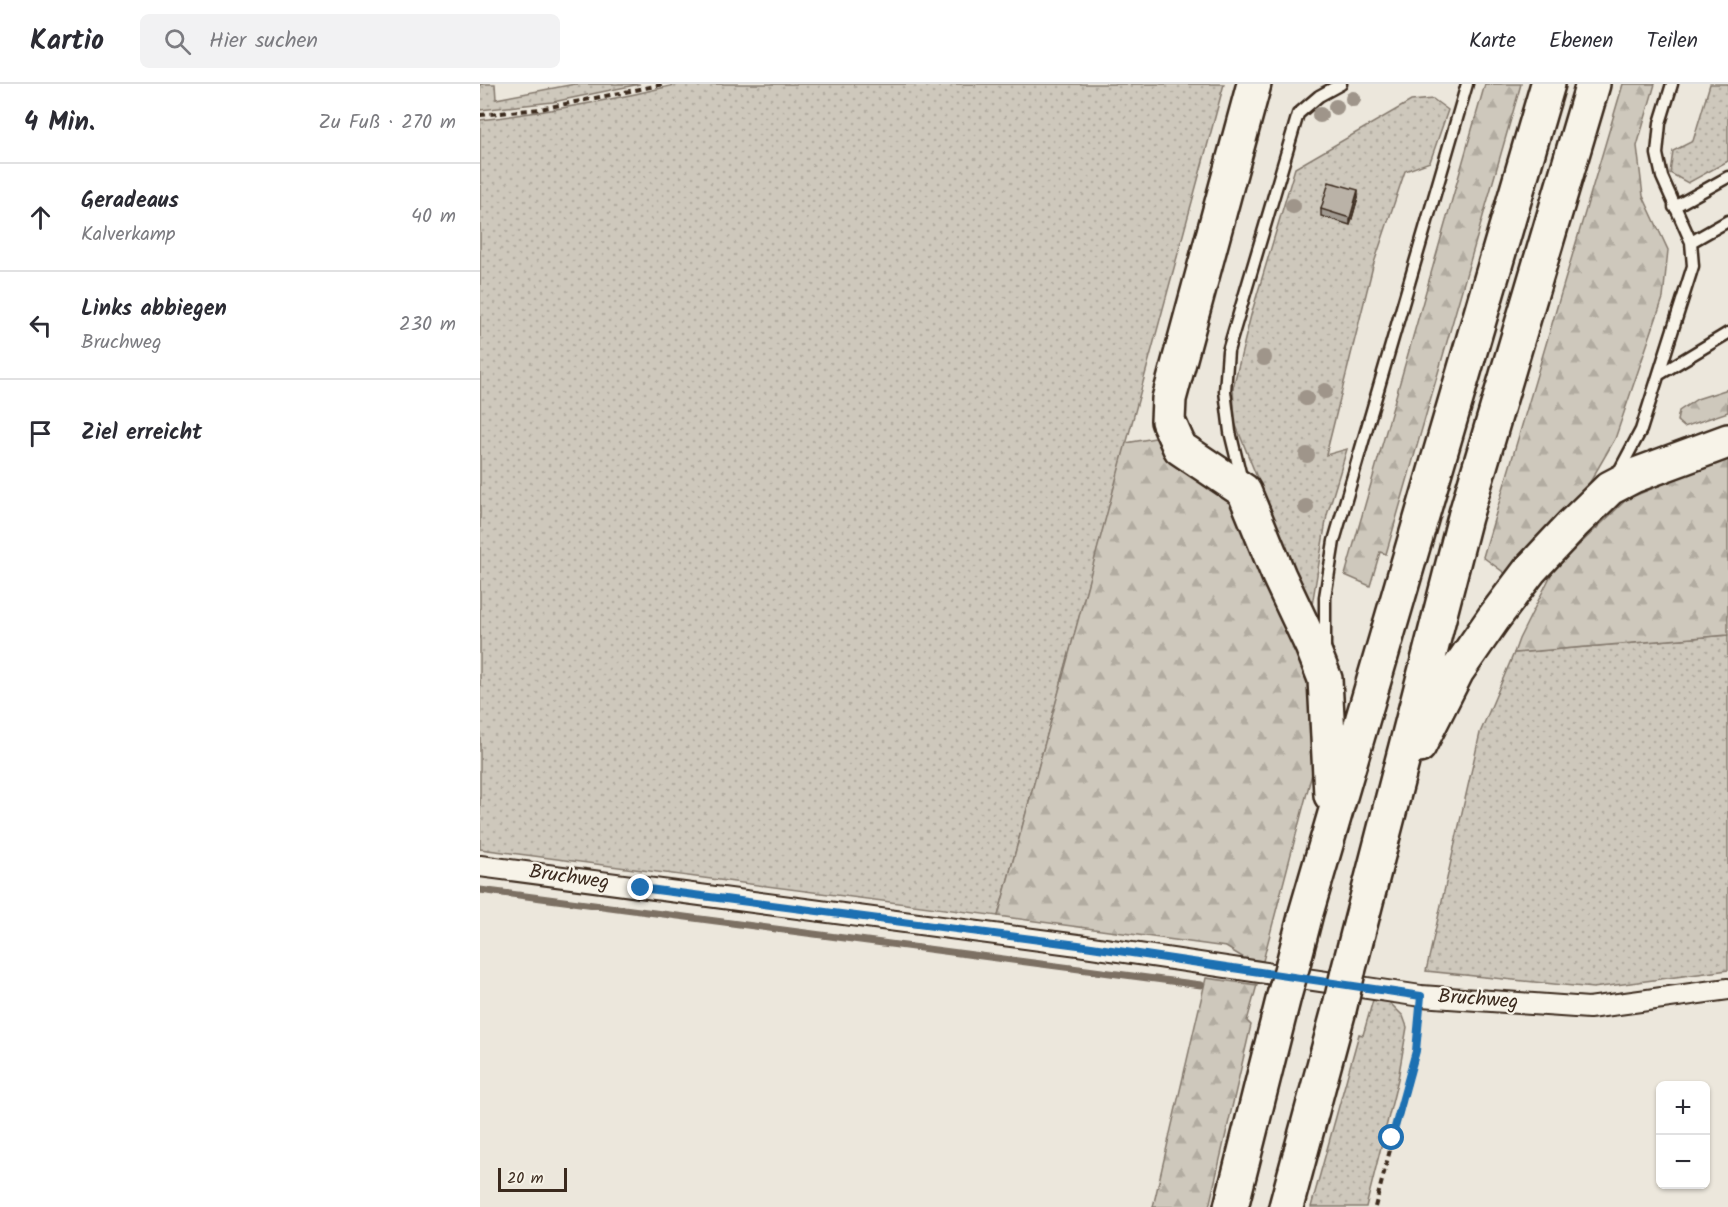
<!DOCTYPE html>
<html lang="de">
<head>
<meta charset="utf-8">
<style>
	:root { --surface:#fff; --page:#f2f2f3; --text:#2b2b33; --muted:#7c7c81; --line:#e1e1e2 }
	body { margin:0; font-family:Kalam,sans-serif; background:var(--page); color:var(--text) }
	.controls { position:absolute; right:18px; bottom:18px; display:grid; overflow:hidden; border-radius:9px; box-shadow:0 2px 4px #0004 }
	.controls button { width:54px; height:54px; display:grid; place-items:center; padding:0; border:0; border-bottom:2px solid var(--line); background:var(--surface); color:var(--text); font:30px sans-serif }
	.scale { position:absolute; left:18px; bottom:15px; width:69px; box-sizing:border-box; padding-left:6px; border:3px solid #3b2a1e; border-top:0; font-size:16px; line-height:21px; white-space:nowrap; color:#3b2a1e; -webkit-text-stroke:4px #f7f3e8; paint-order:stroke }
	.stop { position:absolute; width:18px; height:18px; margin:-14px; border:4px solid #1f6fb2; border-radius:50%; background:#fff }
	.stop.end { background:#1f6fb2; border-color:#fff; box-shadow:0 2px 6px #0008 }
	.list { margin:0; padding:0; list-style:none }
	h2 { display:flex; justify-content:space-between; align-items:center; height:78px; margin:0; padding:0 24px; font-size:26px }
	h2 small { font-size:20px; font-weight:400; color:var(--muted) }
	.list li { display:grid; grid-template-columns:39px 1fr auto; gap:18px; align-items:center; box-sizing:border-box; height:108px; padding:0 24px; border-top:2px solid var(--line) }
	.list b { display:block; font-size:22px; white-space:nowrap }
	.list p { margin:0; font-size:20px; white-space:nowrap; color:var(--muted) }
	.list em { font-size:20px; font-style:normal; color:var(--muted) }
	.icon { flex:none; width:33px; height:33px; fill:none; stroke:currentColor; stroke-width:2; stroke-linecap:round; stroke-linejoin:round }
	.map { position:relative; flex:none; width:1248px; height:1123px; overflow:hidden }
	header { display:flex; align-items:center; gap:36px; box-sizing:border-box; height:84px; padding:0 30px; background:var(--surface); border-bottom:2px solid var(--line) }
	header strong { font-size:28px }
	nav { display:flex; gap:33px; margin-inline-start:auto; font-size:21px }
	.search { width:420px; height:54px; background:var(--page); display:flex; align-items:center; gap:15px; box-sizing:border-box; padding:0 21px; border-radius:9px; color:var(--muted); font-size:22px }
	main { display:flex }
	aside { flex:1; background:var(--surface) }
	.map>svg:first-child { display:block }
	.grass { fill:url(#grass-dots); stroke:#84796d; stroke-width:1.5 }
	.forest { fill:url(#forest-firs); stroke:#84796d; stroke-width:1.5 }
	.lines { fill:none; stroke-linecap:round; stroke-linejoin:round }
	.stream { stroke:#7c7064; stroke-width:7 }
	.service-casing { stroke:#3b2a1e; stroke-width:15 }
	.minor-casing { stroke:#3b2a1e; stroke-width:24 }
	.motorway-casing { stroke:#3b2a1e; stroke-width:38 }
	.path { stroke:#3b2a1e; stroke-width:4; stroke-dasharray:6 4.5; stroke-linecap:butt }
	.service { stroke:#f7f3e8; stroke-width:10 }
	.minor { stroke:#f7f3e8; stroke-width:20 }
	.motorway { stroke:#f7f3e8; stroke-width:33 }
	.motorway-bridge-casing { stroke:#3b2a1e; stroke-width:38; stroke-linecap:butt }
	.motorway-bridge { stroke:#f7f3e8; stroke-width:33 }
	.tree { fill:#9f958a }
	.wall { fill:#a09990; stroke:#3b2a1e; stroke-width:1.5 }
	.shaded-wall { fill:#827d75; stroke:#3b2a1e; stroke-width:1.5 }
	.building { fill:#bab2a7; stroke:#3b2a1e; stroke-width:1.5 }
	.route { stroke:#1f6fb2; stroke-width:8 }
	.labels { text-anchor:middle; dominant-baseline:central; stroke-width:4.5; stroke-linejoin:round; paint-order:stroke }
	.street-label { font-size:20px; fill:#3b2a1e; stroke:#f7f3e8 }
</style>
</head>
<body>
<header>
<strong>Kartio</strong>
<div class="search"><svg class="icon" aria-label="search" viewBox="0 0 24 24"><circle cx="10" cy="10" r="6"/><path d="M15 15l6 6"/></svg>Hier suchen</div>
<nav><a>Karte</a><a>Ebenen</a><a>Teilen</a></nav>
</header>
<main>
<aside>
<h2>4 Min.<small>Zu Fuß · 270 m</small></h2>
<ul class="list">
<li><svg class="icon" aria-label="ahead" viewBox="0 0 24 24"><path d="M12 20V5M6 11l6-6 6 6"/></svg><div><b>Geradeaus</b><p>Kalverkamp</p></div><em>40 m</em></li>
<li><svg class="icon" aria-label="left" viewBox="0 0 24 24"><path d="M17 20v-9H6M10 6l-5 5 5 5"/></svg><div><b>Links abbiegen</b><p>Bruchweg</p></div><em>230 m</em></li>
<li><svg class="icon" aria-label="arrive" viewBox="0 0 24 24"><path d="M6 21V4h12l-3 4 3 4H6"/></svg><div><b>Ziel erreicht</b></div></li>
</ul>
</aside>
<div class="map">
<svg width="1248" height="1123" viewBox="0 0 1248 1123">
	<defs>
		<pattern id="grass-dots" width="8" height="8" patternUnits="userSpaceOnUse" patternTransform="scale(1.5)"><rect width="8" height="8" fill="#cec8bc"/><path d="M2 2h.1M6 6h.1" fill="none" stroke="#b2aca1" stroke-width="1.8" stroke-linecap="round"/></pattern>
		<pattern id="forest-firs" width="22" height="20" patternUnits="userSpaceOnUse" patternTransform="scale(1.5)"><rect width="22" height="20" fill="#cec8bc"/><path d="M5 1l3.5 6h-7zM16 11l3.5 6h-7z" fill="#b2aca1"/></pattern>
	</defs>
	<rect width="100%" height="100%" fill="#ece7dc"/>
	<filter id="ink" filterUnits="userSpaceOnUse"><feTurbulence type="fractalNoise" baseFrequency=".0167" numOctaves="2"/><feDisplacementMap in="SourceGraphic" scale="12" xChannelSelector="R" yChannelSelector="G"/><feConvolveMatrix kernelMatrix="1 2 1 2 8 2 1 2 1" color-interpolation-filters="sRGB"/></filter>
	<g filter="url(#ink)">
		<path class="grass" d="M0,0H15L16,15L95,0H160L73,18L0,26Z
			M199,0H744L518,832L0,765V36C67,28 133,16 199,0Z
			M1230,0H1248V77L1208,99L1190,89L1193,67L1213,57Z
			M953,15L968,26L950,78L925,87L893,182L846,371L867,365L847,431L831,527L755,339L753,304L771,231L815,84L931,17Z
			M1248,551V886L1113,904L946,887L1000,649L1034,569Z
			M902,911L923,932L927,943L918,995L886,1123H831L879,950L883,951L893,916Z"/>
		<path class="forest" d="M1005,0H1041L906,470L900,468L890,502L865,491Z
			M1143,0H1175L1157,62L1163,112L1188,166L1183,214L1135,355L1106,405L1026,490L1003,473Z
			M1248,305V328L1204,343L1197,337L1199,327L1217,315Z
			M675,354L748,405L830,603L834,682L783,877L764,874L746,863L518,832L646,359Z
			M1248,373V551L1034,569L1039,555L1074,485L1147,415Z
			M726,894L777,901L767,937L771,941L729,1123H673Z"/>
		<g class="lines">
			<path class="stream" d="M0,806L721,901"/>
			<g class="service-casing">
				<path id="service" d="M1194,123L1248,93
					M1211,158L1248,137
					M1180,290L1248,249
					M1137,391L1161,346L1213,182L1211,158L1182,93L1177,70L1180,39L1192,0
					M762,397L750,348L745,307L748,267L818,30L839,12L861,0
					M845,565V513L854,457L987,0"/>
			</g>
			<g class="minor-casing">
				<path id="minor" d="M0,782L598,861L941,912L1109,924L1248,905"/>
			</g>
			<g class="motorway-casing">
				<path id="motorway" d="M774,0L689,315L688,337L700,364L764,407L799,492L832,562L845,595L851,711
					M939,662L977,587L1013,535L1050,486L1093,440L1130,404L1153,392L1248,357
					M813,880L826,829L1068,0
					M868,888L985,433L1113,0
					M751,1123L804,912
					M806,1123L859,926"/>
			</g>
			<path class="path" d="M0,31L60,25L185,0
				M895,1123L936,967L939,931"/>
			<use href="#service" class="service"/>
			<use href="#minor" class="minor"/>
			<use href="#motorway" class="motorway"/>
			<g class="motorway-bridge-casing">
				<path id="motorway-bridge" d="M804,912L813,880
					M859,926L868,888"/>
			</g>
			<use href="#motorway-bridge" class="motorway-bridge"/>
		</g>
		<g class="tree">
			<circle cx="873" cy="15" r="8"/>
			<circle cx="856" cy="23" r="8"/>
			<circle cx="840" cy="31" r="8"/>
			<circle cx="813" cy="122" r="8"/>
			<circle cx="784" cy="274" r="8"/>
			<circle cx="845" cy="307" r="8"/>
			<circle cx="826" cy="314" r="8"/>
			<circle cx="827" cy="371" r="8"/>
			<circle cx="826" cy="423" r="8"/>
		</g>
		<path class="wall" d="M878,113L870,141L841,132V125Z"/>
		<path class="shaded-wall" d="M878,106V113L870,141V134Z"/>
		<path class="building" d="M849,98L878,106L870,134L841,125Z"/>
	</g>
	<g class="lines" filter="url(#ink)">
		<path class="route" d="M161,804L598,861L941,912L936,967L912,1054"/>
	</g>
	<g class="labels">
		<g class="street-label">
			<text transform="translate(89 794) rotate(8)">Bruchweg</text>
			<text transform="translate(998 916) rotate(4)">Bruchweg</text>
		</g>
	</g>
</svg>
<div class="controls">
<button>+</button>
<button>−</button>
</div>
<div class="scale">20 m</div>
<div class="stop" style="left:912px;top:1054px"></div>
<div class="stop end" style="left:161px;top:804px"></div>
</div>
</main>
</body>
</html>
